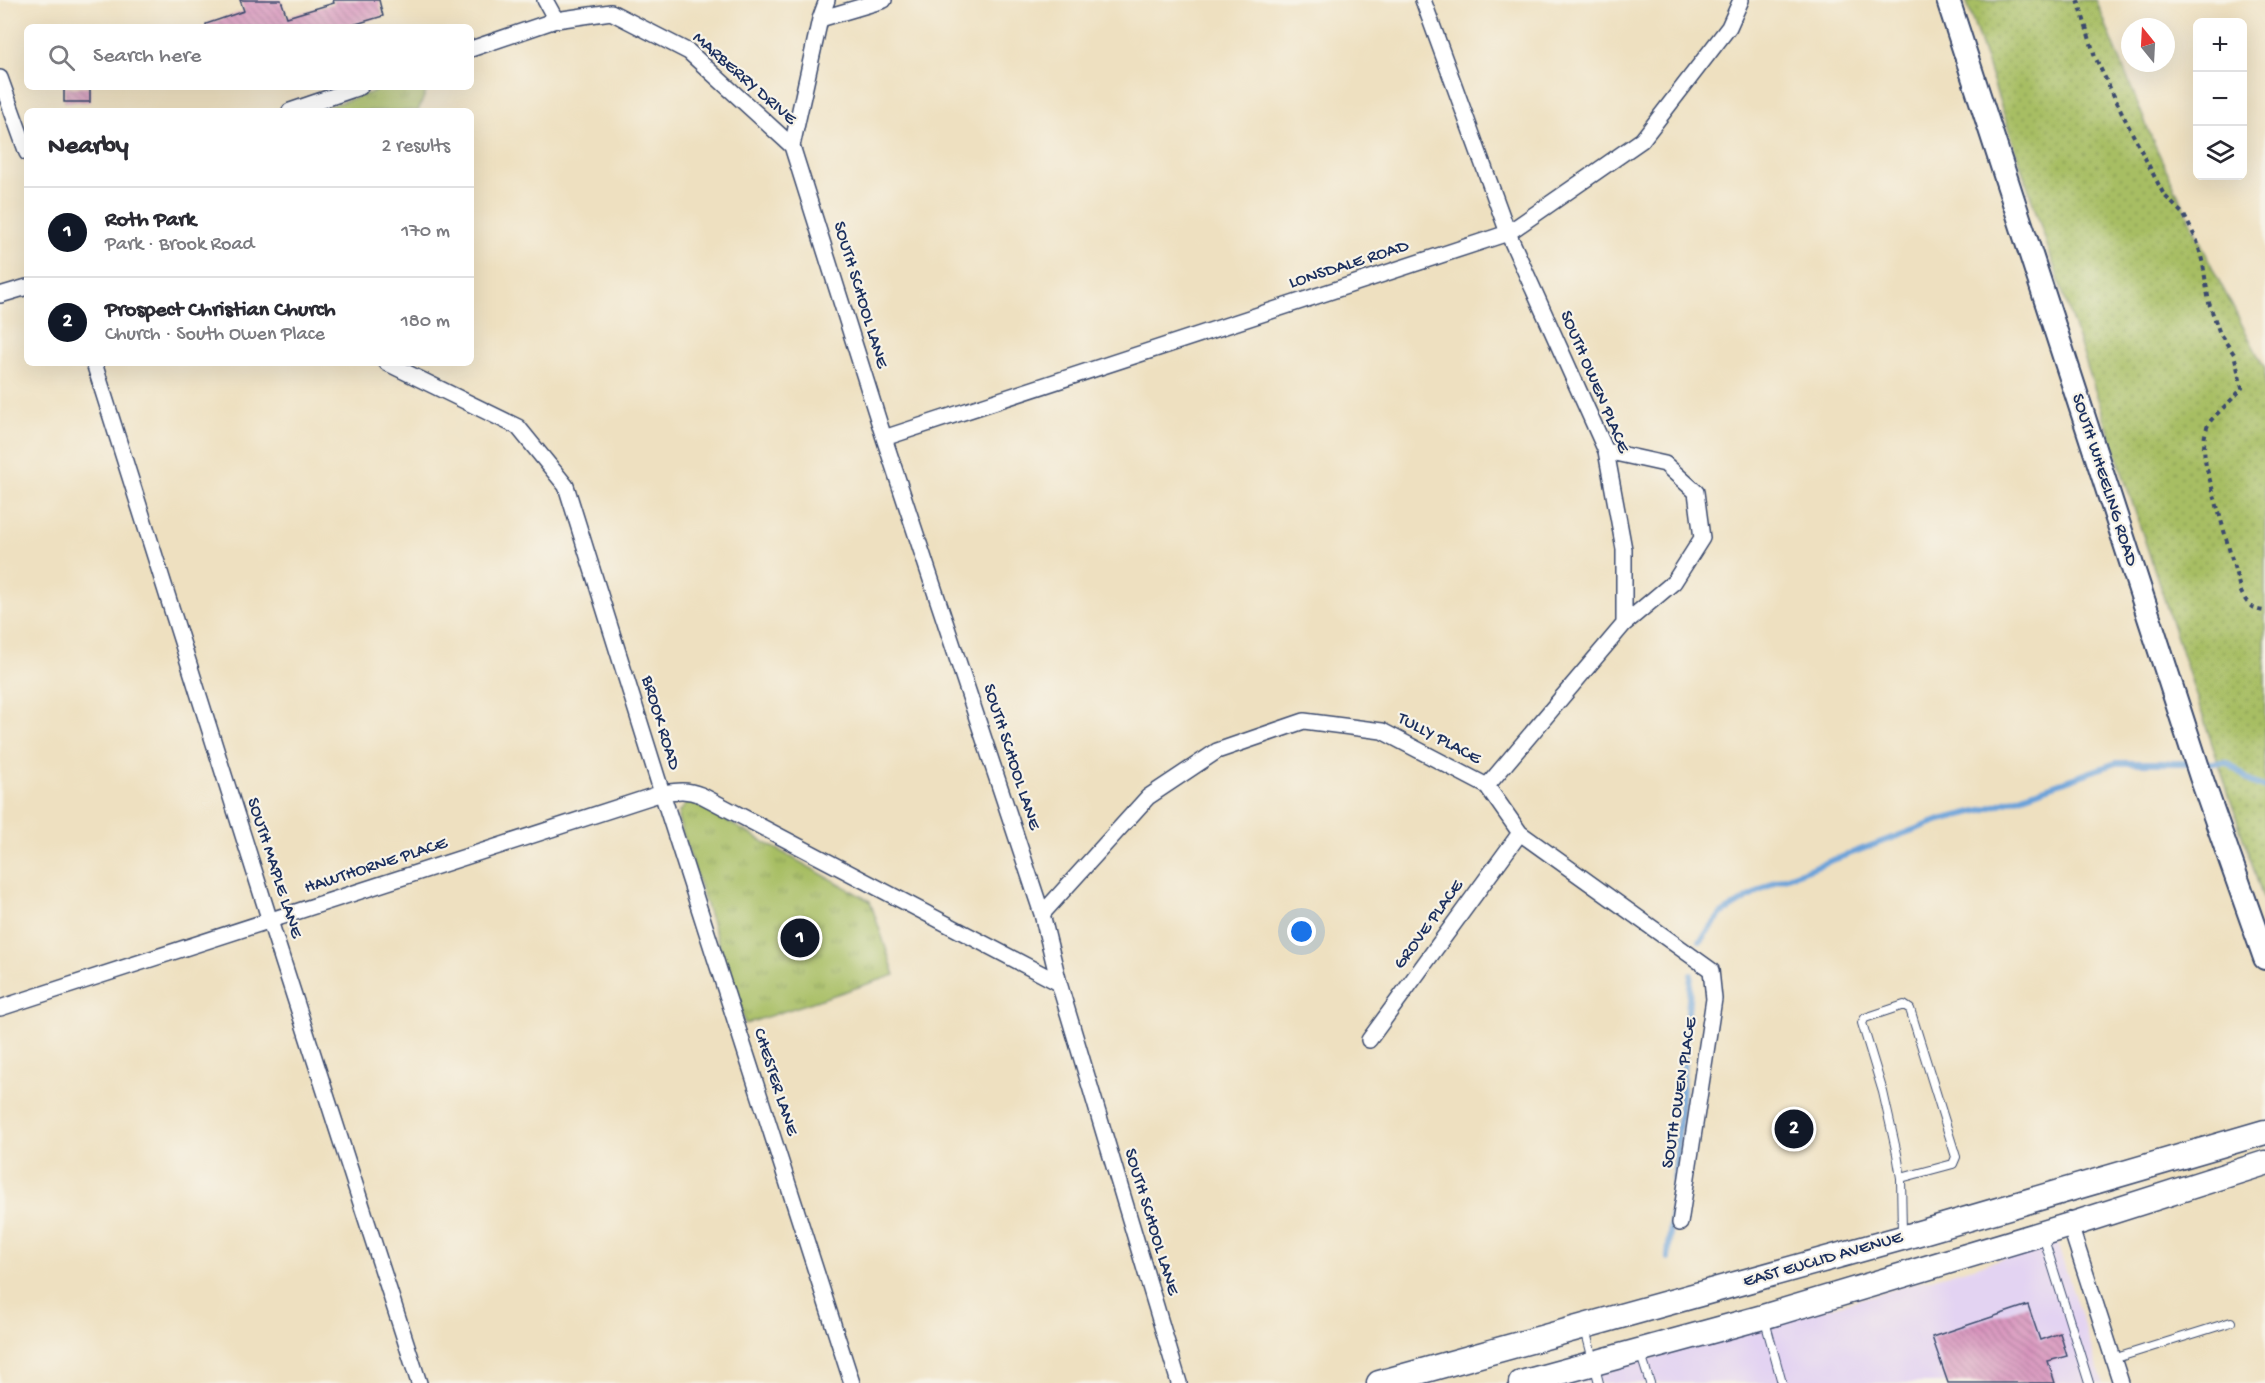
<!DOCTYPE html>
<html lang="en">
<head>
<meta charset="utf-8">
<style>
	:root { --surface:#fff; --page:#f7f7f7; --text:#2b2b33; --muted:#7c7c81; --line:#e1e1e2; --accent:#111827 }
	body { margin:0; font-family:"Gochi Hand",sans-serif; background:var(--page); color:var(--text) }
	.controls { position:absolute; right:18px; top:18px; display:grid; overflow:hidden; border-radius:9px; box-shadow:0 6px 24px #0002 }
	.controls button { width:54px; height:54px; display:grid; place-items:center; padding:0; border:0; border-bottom:2px solid var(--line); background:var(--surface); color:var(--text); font:30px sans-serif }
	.compass { position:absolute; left:2121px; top:18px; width:54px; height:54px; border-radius:50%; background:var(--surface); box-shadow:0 6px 24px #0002; rotate:342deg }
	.you { position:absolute; left:1302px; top:932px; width:21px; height:21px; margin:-15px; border:4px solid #fff; border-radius:50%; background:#1a73e8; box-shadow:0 0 0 9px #1a73e833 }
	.badge { display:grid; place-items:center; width:39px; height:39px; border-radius:50%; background:var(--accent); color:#fff; font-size:20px; font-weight:700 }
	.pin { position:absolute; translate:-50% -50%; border:3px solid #fff; box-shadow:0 2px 6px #0006 }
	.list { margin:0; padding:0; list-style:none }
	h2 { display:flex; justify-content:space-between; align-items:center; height:78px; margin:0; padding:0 24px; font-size:26px }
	h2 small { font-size:20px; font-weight:400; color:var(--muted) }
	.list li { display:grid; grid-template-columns:39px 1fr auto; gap:18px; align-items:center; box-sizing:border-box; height:90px; padding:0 24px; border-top:2px solid var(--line) }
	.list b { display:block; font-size:22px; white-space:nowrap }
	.list p { margin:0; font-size:20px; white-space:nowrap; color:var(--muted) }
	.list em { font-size:20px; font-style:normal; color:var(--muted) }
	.icon { flex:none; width:33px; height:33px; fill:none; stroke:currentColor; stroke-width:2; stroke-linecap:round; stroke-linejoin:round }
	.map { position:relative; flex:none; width:2265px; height:1383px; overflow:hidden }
	.search { position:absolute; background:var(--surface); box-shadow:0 6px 24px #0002; left:24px; top:24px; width:450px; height:66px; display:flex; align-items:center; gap:15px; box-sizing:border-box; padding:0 21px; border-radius:9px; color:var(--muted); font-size:22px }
	.panel { position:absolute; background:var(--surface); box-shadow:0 6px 24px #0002; left:24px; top:108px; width:450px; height:258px; border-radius:9px }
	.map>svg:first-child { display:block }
	.built { fill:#e3d3f2 }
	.grass { fill:url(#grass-dots); stroke:#617660; stroke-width:1.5 }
	.park { fill:url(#park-tufts); stroke:#617660; stroke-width:1.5 }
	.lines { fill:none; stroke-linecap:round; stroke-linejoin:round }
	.stream { stroke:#6ba2d9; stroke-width:6 }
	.building { fill:url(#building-back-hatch) }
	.lane-casing { stroke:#3b4a6d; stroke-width:10 }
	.street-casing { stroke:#3b4a6d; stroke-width:18 }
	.secondary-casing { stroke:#3b4a6d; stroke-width:26 }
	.primary-casing { stroke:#3b4a6d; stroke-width:27 }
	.path { stroke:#3b4a6d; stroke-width:4; stroke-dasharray:4.5 4.5; stroke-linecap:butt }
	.lane { stroke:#fff; stroke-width:8 }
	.street { stroke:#fff; stroke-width:15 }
	.secondary { stroke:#fff; stroke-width:22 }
	.primary { stroke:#fff; stroke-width:24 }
	.labels { text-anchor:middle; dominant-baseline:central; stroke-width:4.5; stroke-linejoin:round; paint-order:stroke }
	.street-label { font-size:18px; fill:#1b2f5e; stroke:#f7f3e8 }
</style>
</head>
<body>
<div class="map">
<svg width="2265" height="1383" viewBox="0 0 2265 1383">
	<defs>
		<pattern id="grass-dots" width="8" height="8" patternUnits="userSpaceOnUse" patternTransform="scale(1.5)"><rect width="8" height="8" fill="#a7be63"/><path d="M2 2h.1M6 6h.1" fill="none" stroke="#879b55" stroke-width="1.8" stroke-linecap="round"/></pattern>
		<pattern id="park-tufts" width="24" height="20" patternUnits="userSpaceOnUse" patternTransform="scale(1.5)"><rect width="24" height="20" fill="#a7be63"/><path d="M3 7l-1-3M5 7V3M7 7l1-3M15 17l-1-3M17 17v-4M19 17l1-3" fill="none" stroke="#879b55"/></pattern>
		<pattern id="building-back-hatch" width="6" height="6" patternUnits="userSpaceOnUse" patternTransform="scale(1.5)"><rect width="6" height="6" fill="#d894bd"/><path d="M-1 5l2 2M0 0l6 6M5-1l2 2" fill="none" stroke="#ae799d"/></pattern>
	</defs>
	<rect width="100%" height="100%" fill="#f7f3e8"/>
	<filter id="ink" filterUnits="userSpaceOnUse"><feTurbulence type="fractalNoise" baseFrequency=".0167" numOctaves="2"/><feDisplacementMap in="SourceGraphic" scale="12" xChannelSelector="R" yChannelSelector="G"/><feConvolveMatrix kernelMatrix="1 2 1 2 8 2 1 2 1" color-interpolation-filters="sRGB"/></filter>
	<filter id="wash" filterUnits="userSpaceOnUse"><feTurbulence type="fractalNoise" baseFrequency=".008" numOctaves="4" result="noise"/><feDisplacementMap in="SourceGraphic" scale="24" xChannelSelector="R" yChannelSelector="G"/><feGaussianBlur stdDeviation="1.35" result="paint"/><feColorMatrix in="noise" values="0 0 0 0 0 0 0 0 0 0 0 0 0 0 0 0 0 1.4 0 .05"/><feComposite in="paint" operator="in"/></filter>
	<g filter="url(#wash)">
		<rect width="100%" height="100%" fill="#eee0c0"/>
		<path class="built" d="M2057,1243L2103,1383H1570L1627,1365Z"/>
		<path class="grass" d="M1966,0H2096L2152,139L2214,271L2265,369V904Z"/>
		<path class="park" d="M388,87H428L418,111H314Z
			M688,802L696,804L870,901L895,975L745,1024L678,819L679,812Z"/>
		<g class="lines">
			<path class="stream" d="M2201,763H2228L2251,782L2265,788
				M1700,941L1721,914L1774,882L1940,820L1986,809L2116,763H2191
				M1668,1258L1691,975"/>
		</g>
		<g id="blocks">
			<path class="building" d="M240,0H281L287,17L334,3L333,0H379L383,16L346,27H206V24L244,11Z
				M64,87H90V102H64Z
				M2028,1305L2040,1340L2060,1333L2067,1356L2048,1361L2055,1383H1948L1932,1337Z"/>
		</g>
	</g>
	<g filter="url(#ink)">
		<use href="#blocks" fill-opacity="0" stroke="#3b4a6d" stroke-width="1.5"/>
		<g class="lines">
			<g class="lane-casing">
				<path id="lane" d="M1901,1178L1953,1164L1956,1157L1910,1009L1904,1005L1865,1018L1862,1023L1883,1092L1897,1154L1901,1178L1902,1233
					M2043,1236L2089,1383
					M1765,1321L1782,1383
					M1585,1329L1599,1383
					M1640,1352L1650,1383
					M2113,1359L2231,1322"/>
			</g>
			<g class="street-casing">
				<path id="street" d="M545,0L556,20L611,12L689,52L792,146
					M827,0L820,19L792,146L884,438L1042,914L1059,983L1179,1383
					M1423,0L1508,233L1606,451L1624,549V624
					M820,19L884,0
					M471,49L556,20
					M0,78L27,153
					M290,111L360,87
					M0,295L27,287
					M94,363L270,921L419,1383
					M387,363L518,427L566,486L662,793L852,1383
					M884,438L1508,233L1642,140L1729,27L1741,0
					M1487,786L1624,624L1674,582L1702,538L1696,492L1665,464L1606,451
					M1042,914L1148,797L1217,751L1304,721L1382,731L1487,786L1520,833L1711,970L1714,999L1680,1223
					M0,1008L662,793C676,791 686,789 701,795L1059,983
					M1369,1040L1520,833
					M2070,1225L2121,1383"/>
			</g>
			<g class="secondary-casing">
				<path id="secondary" d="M1948,0L2201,777L2265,958"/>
			</g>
			<g class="primary-casing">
				<path id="primary" d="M1379,1383L1902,1238L2265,1132
					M1521,1383L1763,1317L2070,1225L2265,1163"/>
			</g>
			<path class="path" d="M2078,0L2095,57L2129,127L2164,195L2184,215L2197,241L2203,264L2209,303L2220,334L2234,354L2242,388C2234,399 2213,416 2209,423C2202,436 2204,453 2206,466L2241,592C2247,604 2252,610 2265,611"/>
			<use href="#lane" class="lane"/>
			<use href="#street" class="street"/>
			<use href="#secondary" class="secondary"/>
			<use href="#primary" class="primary"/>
		</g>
	</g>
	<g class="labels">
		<g class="street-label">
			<text transform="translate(744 79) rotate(41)">MARBERRY DRIVE</text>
			<text transform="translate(1349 265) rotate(-18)">LONSDALE ROAD</text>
			<text transform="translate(860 295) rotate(73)">SOUTH SCHOOL LANE</text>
			<text transform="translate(1594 382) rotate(67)">SOUTH OWEN PLACE</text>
			<text transform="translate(2104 480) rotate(72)">SOUTH WHEELING ROAD</text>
			<text transform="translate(660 723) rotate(73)">BROOK ROAD</text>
			<text transform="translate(1439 739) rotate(28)">TULLY PLACE</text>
			<text transform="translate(1011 757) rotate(72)">SOUTH SCHOOL LANE</text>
			<text transform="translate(376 866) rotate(-18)">HAWTHORNE PLACE</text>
			<text transform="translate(274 868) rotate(72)">SOUTH MAPLE LANE</text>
			<text transform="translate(1429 925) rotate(-54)">GROVE PLACE</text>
			<text transform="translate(775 1082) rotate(72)">CHESTER LANE</text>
			<text transform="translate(1680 1093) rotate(-81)">SOUTH OWEN PLACE</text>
			<text transform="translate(1151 1222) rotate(73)">SOUTH SCHOOL LANE</text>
			<text transform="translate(1823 1260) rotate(-16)">EAST EUCLID AVENUE</text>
		</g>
	</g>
</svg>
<div class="controls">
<button>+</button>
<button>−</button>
<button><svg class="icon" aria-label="layers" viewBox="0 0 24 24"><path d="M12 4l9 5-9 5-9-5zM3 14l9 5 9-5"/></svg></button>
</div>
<svg class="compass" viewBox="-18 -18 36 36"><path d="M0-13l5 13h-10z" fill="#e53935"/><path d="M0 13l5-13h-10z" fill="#7c7c81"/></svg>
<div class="you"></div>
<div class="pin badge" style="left:800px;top:938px">1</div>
<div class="pin badge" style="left:1794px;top:1129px">2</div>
<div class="search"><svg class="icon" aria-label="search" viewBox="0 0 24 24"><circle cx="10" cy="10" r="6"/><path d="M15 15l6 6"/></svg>Search here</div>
<section class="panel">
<h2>Nearby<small>2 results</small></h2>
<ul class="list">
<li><span class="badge">1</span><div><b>Roth Park</b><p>Park · Brook Road</p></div><em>170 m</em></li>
<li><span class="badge">2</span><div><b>Prospect Christian Church</b><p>Church · South Owen Place</p></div><em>180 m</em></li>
</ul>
</section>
</div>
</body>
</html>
